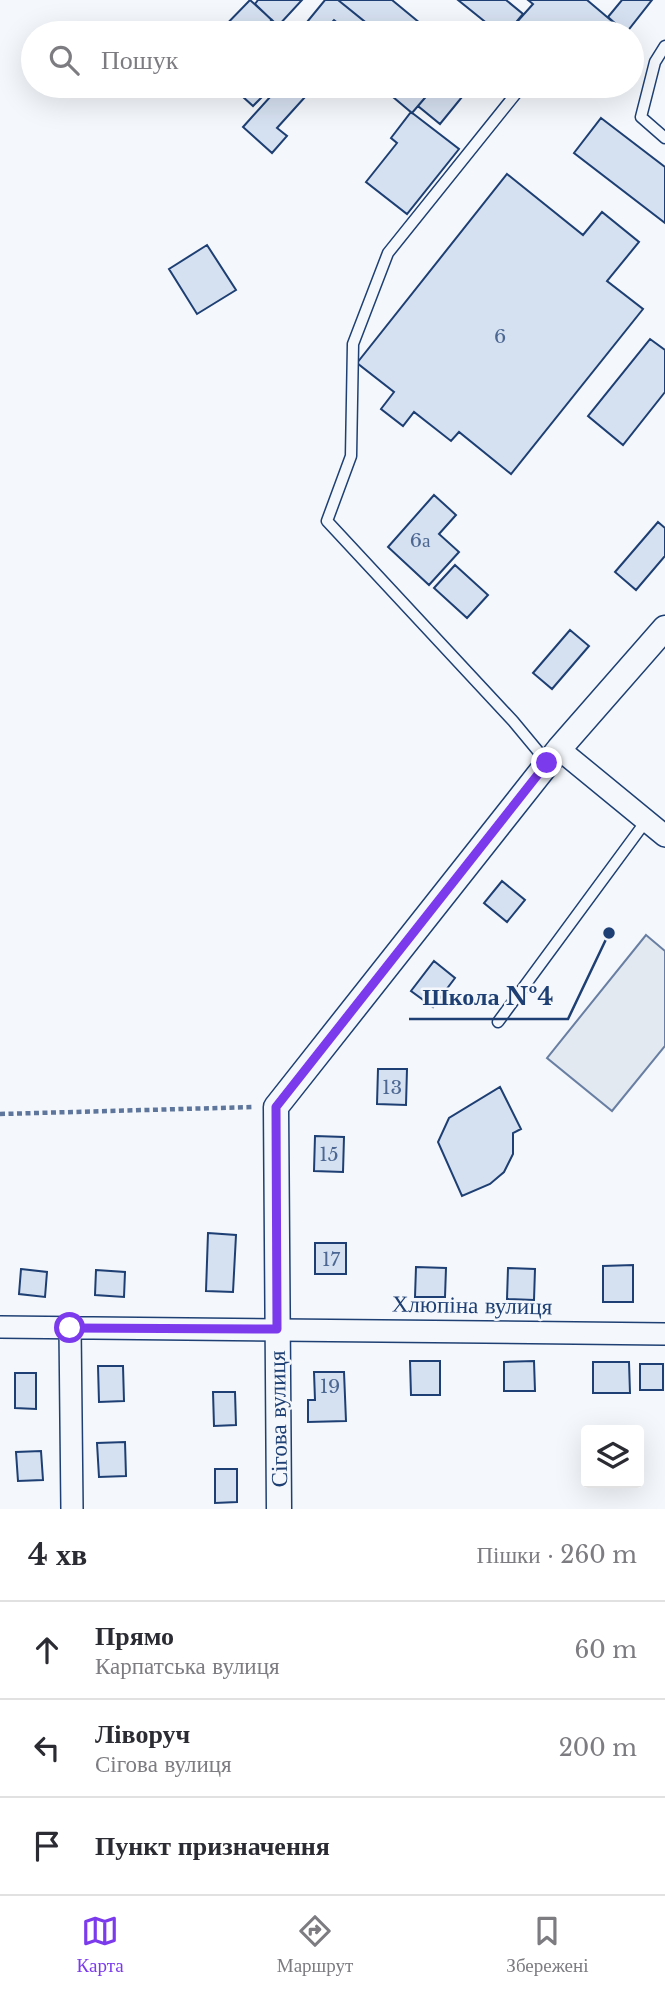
<!DOCTYPE html>
<html lang="uk">
<head>
<meta charset="utf-8">
<style>
	:root { --surface:#fff; --page:#f2f2f3; --text:#2b2b33; --muted:#7c7c81; --line:#e1e1e2; --accent:#7c3aed }
	body { margin:0; font-family:"Libre Baskerville",serif; background:var(--page); color:var(--text) }
	.controls { position:absolute; right:21px; bottom:21px; display:grid; overflow:hidden; border-radius:7px; box-shadow:0 7px 28px #0002 }
	.controls button { width:63px; height:63px; display:grid; place-items:center; padding:0; border:0; border-bottom:2px solid var(--line); background:var(--surface); color:var(--text); font:35px sans-serif }
	.stop { position:absolute; width:21px; height:21px; margin:-16px; border:5px solid #7c3aed; border-radius:50%; background:#fff }
	.stop.end { background:#7c3aed; border-color:#fff; box-shadow:0 2px 7px #0008 }
	.list { margin:0; padding:0; list-style:none }
	h2 { display:flex; justify-content:space-between; align-items:center; height:91px; margin:0; padding:0 28px; font-size:30px }
	h2 small { font-size:23px; font-weight:400; color:var(--muted) }
	.list li { display:grid; grid-template-columns:46px 1fr auto; gap:21px; align-items:center; box-sizing:border-box; height:98px; padding:0 28px; border-top:2px solid var(--line) }
	.list b { display:block; font-size:26px; white-space:nowrap }
	.list p { margin:0; font-size:23px; white-space:nowrap; color:var(--muted) }
	.list em { font-size:23px; font-style:normal; color:var(--muted) }
	.icon { flex:none; width:38px; height:38px; fill:none; stroke:currentColor; stroke-width:2; stroke-linecap:round; stroke-linejoin:round }
	.map { position:relative; flex:none; width:665px; height:1509px; overflow:hidden }
	.search { position:absolute; background:var(--surface); box-shadow:0 7px 28px #0002; left:21px; right:21px; top:21px; height:77px; display:flex; align-items:center; gap:18px; box-sizing:border-box; padding:0 24px; border-radius:38px; color:var(--muted); font-size:26px }
	.sheet { height:385px; background:var(--surface) }
	nav { display:flex; justify-content:space-around; align-items:center; box-sizing:border-box; height:98px; border-top:2px solid var(--line); background:var(--surface); font-size:19px; color:var(--muted) }
	nav a { display:grid; justify-items:center; gap:4px }
	nav .on { color:var(--accent) }
	.map>svg:first-child { display:block }
	.green { fill:#e3e9f0; stroke:#687fa3; stroke-width:2 }
	.building { fill:#d5e0f0; stroke:#1d3f73; stroke-width:2 }
	.lines { fill:none; stroke-linecap:round; stroke-linejoin:round }
	.service-casing { stroke:#1d3f73; stroke-width:13 }
	.minor-casing { stroke:#1d3f73; stroke-width:24 }
	.tertiary-casing { stroke:#1d3f73; stroke-width:27 }
	.path { stroke:#5e769c; stroke-width:4.5; stroke-dasharray:5 3.5; stroke-linecap:butt }
	.service { stroke:#f4f7fb; stroke-width:10 }
	.minor { stroke:#f4f7fb; stroke-width:21 }
	.tertiary { stroke:#f4f7fb; stroke-width:24 }
	.route { stroke:#7c3aed; stroke-width:9 }
	.labels { text-anchor:middle; dominant-baseline:central; stroke-width:5; stroke-linejoin:round; paint-order:stroke }
	.number-label { font-size:19px; fill:#4b6792 }
	.street-label { font-size:23px; fill:#1d3f73; stroke:#f4f7fb }
	.leader { fill:none; stroke:#1d3f73; stroke-width:2.5 }
	.callout-dot { fill:#1d3f73; stroke:#f4f7fb; stroke-width:2.5 }
	.callout-label { font-size:24px; text-anchor:middle; font-weight:bold; fill:#1d3f73; stroke:#f4f7fb; stroke-width:5; stroke-linejoin:round; paint-order:stroke }
</style>
</head>
<body>
<div class="map">
<svg width="665" height="1509" viewBox="0 0 665 1509">
	<rect width="100%" height="100%" fill="#f4f7fb"/>
	<path class="green" d="M646,935L665,951V1046L612,1111L547,1058Z"/>
	<path class="building" d="M250,0L272,20L259,33H218Z
		M258,0H302L278,26L255,4Z
		M325,0H338L375,30L373,33H350L334,20L322,33H298Z
		M338,0H392L432,33H379Z
		M458,0H506L523,14L507,33H499Z
		M528,0H587L626,33H507L533,4Z
		M622,0H652L626,33L608,17Z
		M272,20L278,26L286,33H259Z
		M231,86H273L253,106Z
		M280,86H315L277,128L287,136L272,153L243,127Z
		M380,86H435L412,113Z
		M435,86H471L440,124L418,106Z
		M411,112L459,149L407,214L366,182L397,143L391,138Z
		M601,118L665,167V223L574,153Z
		M507,174L583,235L602,212L639,242L607,281L643,309L511,474L459,432L451,441L414,412L403,426L381,409L394,392L357,363Z
		M207,245L236,290L197,314L169,269Z
		M650,339L665,350V392L623,445L588,416Z
		M434,495L456,515L439,534L459,552L429,585L388,547Z
		M658,522L665,528V556L636,590L615,572Z
		M455,565L488,595L467,618L434,588Z
		M570,630L589,646L552,689L533,673Z
		M502,881L525,900L507,922L484,903Z
		M434,961L455,978L433,1007L411,991Z
		M378,1069H407L406,1105L377,1104Z
		M500,1087L521,1129L513,1133V1154L504,1172L490,1184L462,1196L438,1142L449,1118Z
		M315,1136L344,1137L343,1172L314,1171Z
		M208,1233L236,1235L233,1292L206,1291Z
		M315,1243H346V1274H315Z
		M633,1265V1302H603V1266Z
		M416,1267L446,1268L445,1297H415Z
		M508,1268L535,1269L534,1300L507,1299Z
		M21,1269L47,1272L45,1297L19,1294Z
		M96,1270L125,1272L124,1297L95,1295Z
		M410,1361H440V1395H411Z
		M534,1361L535,1391H504V1362Z
		M593,1362H629L630,1393H593Z
		M640,1364H663V1390H640Z
		M98,1366H123L124,1401L99,1402Z
		M314,1372H344L346,1421L308,1422V1400H315Z
		M15,1373H36V1409L15,1408Z
		M213,1392H235L236,1425L214,1426Z
		M125,1442L126,1476L99,1477L97,1443Z
		M41,1451L43,1480L18,1481L16,1452Z
		M215,1469H237V1502L215,1503Z"/>
	<g class="lines">
		<g class="service-casing">
			<path id="service" d="M665,46L655,62L641,117L665,138
				M522,86L388,253L353,344L351,456L327,521L513,721L547,762
				M498,1022L646,821"/>
		</g>
		<g class="minor-casing">
			<path id="minor" d="M559,749L665,836
				M0,1327L665,1334
				M70,1327L72,1509"/>
		</g>
		<g class="tertiary-casing">
			<path id="tertiary" d="M279,1509L276,1107L559,749L665,628"/>
		</g>
		<path class="path" d="M0,1114L254,1107"/>
		<use href="#service" class="service"/>
		<use href="#minor" class="minor"/>
		<use href="#tertiary" class="tertiary"/>
	</g>
	<g class="lines">
		<path class="route" d="M70,1328L277,1329L276,1107L547,763"/>
	</g>
	<g class="labels">
		<g class="number-label">
			<text x="500" y="336">6</text>
			<text x="420" y="540">6а</text>
			<text x="392" y="1087">13</text>
			<text x="329" y="1154">15</text>
			<text x="331" y="1259">17</text>
			<text x="330" y="1386">19</text>
		</g>
		<g class="street-label">
			<text transform="translate(472 1305) rotate(1)">Хлюпіна вулиця</text>
			<text transform="translate(278 1419) rotate(-91)">Сігова вулиця</text>
		</g>
	</g>
	<path class="leader" d="M609 933L568 1019H409"/>
	<circle class="callout-dot" cx="609" cy="933" r="7"/>
	<g class="callout-label">
		<text x="488" y="1005">Школа №4</text>
	</g>
</svg>
<div class="controls">
<button><svg class="icon" aria-label="layers" viewBox="0 0 24 24"><path d="M12 4l9 5-9 5-9-5zM3 14l9 5 9-5"/></svg></button>
</div>
<div class="stop" style="left:70px;top:1328px"></div>
<div class="stop end" style="left:547px;top:763px"></div>
<div class="search"><svg class="icon" aria-label="search" viewBox="0 0 24 24"><circle cx="10" cy="10" r="6"/><path d="M15 15l6 6"/></svg>Пошук</div>
</div>
<section class="sheet">
<h2>4 хв<small>Пішки · 260 m</small></h2>
<ul class="list">
<li><svg class="icon" aria-label="ahead" viewBox="0 0 24 24"><path d="M12 20V5M6 11l6-6 6 6"/></svg><div><b>Прямо</b><p>Карпатська вулиця</p></div><em>60 m</em></li>
<li><svg class="icon" aria-label="left" viewBox="0 0 24 24"><path d="M17 20v-9H6M10 6l-5 5 5 5"/></svg><div><b>Ліворуч</b><p>Сігова вулиця</p></div><em>200 m</em></li>
<li><svg class="icon" aria-label="arrive" viewBox="0 0 24 24"><path d="M6 21V4h12l-3 4 3 4H6"/></svg><div><b>Пункт призначення</b></div></li>
</ul>
</section>
<nav>
<a class="on"><svg class="icon" aria-label="map" viewBox="0 0 24 24"><path d="M3 6l6-2 6 2 6-2v14l-6 2-6-2-6 2zM9 4v14M15 6v14"/></svg>Карта</a>
<a><svg class="icon" aria-label="directions" viewBox="0 0 24 24"><path d="M12 3l9 9-9 9-9-9zM9 14v-3h6M13 9l2 2-2 2"/></svg>Маршрут</a>
<a><svg class="icon" aria-label="saved" viewBox="0 0 24 24"><path d="M7 4h10v16l-5-4-5 4z"/></svg>Збережені</a>
</nav>
</body>
</html>
